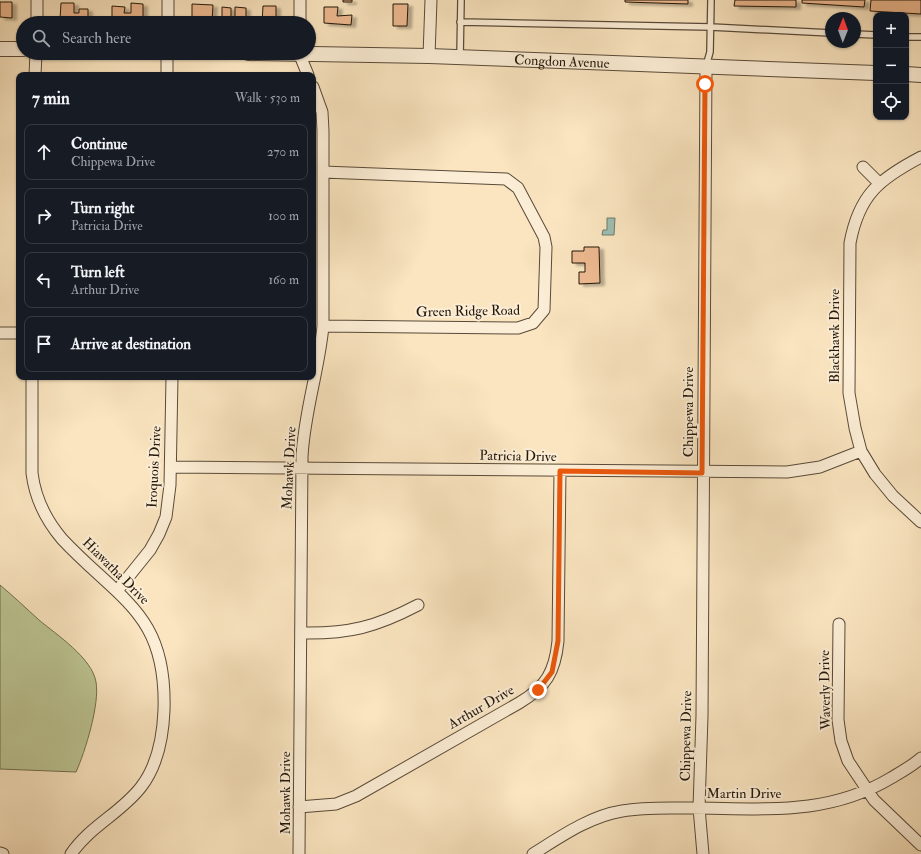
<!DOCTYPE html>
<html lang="en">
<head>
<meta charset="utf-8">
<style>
	:root { --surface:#171b24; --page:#20242c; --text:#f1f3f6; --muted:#9ea1a6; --line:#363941 }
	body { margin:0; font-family:"IM FELL Double Pica",serif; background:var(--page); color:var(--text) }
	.controls { position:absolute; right:12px; top:12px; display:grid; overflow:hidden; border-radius:8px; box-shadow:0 1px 3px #0004 }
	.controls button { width:36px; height:36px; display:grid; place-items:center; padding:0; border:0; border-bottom:1px solid var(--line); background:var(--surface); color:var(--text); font:20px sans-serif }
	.compass { position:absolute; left:825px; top:12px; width:36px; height:36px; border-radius:50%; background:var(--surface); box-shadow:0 1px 3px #0004; rotate:1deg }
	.stop { position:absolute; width:12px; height:12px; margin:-9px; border:3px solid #ea580c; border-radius:50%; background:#fff }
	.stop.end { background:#ea580c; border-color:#fff; box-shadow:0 1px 4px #0008 }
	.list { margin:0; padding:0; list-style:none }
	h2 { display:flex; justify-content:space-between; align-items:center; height:52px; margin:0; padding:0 16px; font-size:17px }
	h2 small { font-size:13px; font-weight:400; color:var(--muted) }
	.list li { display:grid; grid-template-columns:26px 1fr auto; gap:12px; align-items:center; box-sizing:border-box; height:56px; margin:0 8px 8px; padding:0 8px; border:1px solid var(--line); border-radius:8px }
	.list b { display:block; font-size:15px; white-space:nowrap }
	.list p { margin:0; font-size:13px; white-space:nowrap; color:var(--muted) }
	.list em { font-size:13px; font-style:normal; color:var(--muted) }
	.icon { flex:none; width:22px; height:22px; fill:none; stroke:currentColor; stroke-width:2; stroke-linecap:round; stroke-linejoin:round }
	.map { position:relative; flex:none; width:921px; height:854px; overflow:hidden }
	.search { position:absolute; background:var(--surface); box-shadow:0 1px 3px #0004; left:16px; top:16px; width:300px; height:44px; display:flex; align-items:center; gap:10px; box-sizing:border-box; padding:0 14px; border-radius:22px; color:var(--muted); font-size:15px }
	.panel { position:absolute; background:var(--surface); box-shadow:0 1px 3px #0004; left:16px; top:72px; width:300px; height:308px; border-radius:8px }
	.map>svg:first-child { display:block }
	.green { fill:#bcc593; stroke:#706e4e }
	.water { fill:#9ebfb3; stroke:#6d7c6f }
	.building { fill:#edb990; stroke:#23170a; filter:url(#shadow) }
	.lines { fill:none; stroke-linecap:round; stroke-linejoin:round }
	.service-casing { stroke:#594a38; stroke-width:8 }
	.minor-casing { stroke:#594a38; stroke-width:13 }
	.tertiary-casing { stroke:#594a38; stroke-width:16 }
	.service { stroke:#fceed6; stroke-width:5.5 }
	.minor { stroke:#fceed6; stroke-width:11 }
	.tertiary { stroke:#fceed6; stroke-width:14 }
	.route { stroke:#ea580c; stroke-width:5 }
	.labels { text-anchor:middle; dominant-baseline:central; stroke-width:4; stroke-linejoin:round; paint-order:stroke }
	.street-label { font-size:14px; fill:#23170a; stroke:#fceed6 }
</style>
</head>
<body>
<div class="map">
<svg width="921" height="854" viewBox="0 0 921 854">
	<defs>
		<filter id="shadow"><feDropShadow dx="4.5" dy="2.5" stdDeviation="1" flood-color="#0004"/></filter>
	</defs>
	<rect width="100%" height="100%" fill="#fae5c0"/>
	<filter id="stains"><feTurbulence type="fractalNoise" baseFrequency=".005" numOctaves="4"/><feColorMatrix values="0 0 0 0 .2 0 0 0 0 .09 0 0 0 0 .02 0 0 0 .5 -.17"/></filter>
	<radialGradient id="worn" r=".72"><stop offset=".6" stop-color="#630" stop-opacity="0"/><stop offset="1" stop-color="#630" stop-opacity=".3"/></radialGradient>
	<path class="green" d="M0,585C13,596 26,608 39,620C57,635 92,658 96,682C100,704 85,752 76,772L0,769Z"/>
	<path class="water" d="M607,218H615L614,235H602L603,230H607Z"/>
	<path class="building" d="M343,0H352V2H343Z
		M625,0H688V4L625,2Z
		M735,0H796V7L734,6Z
		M802,0H865L864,7L802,3Z
		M871,0H921V14L870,11Z
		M0,2H12V18L0,17Z
		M61,3H74V13H79V9H88V19H60Z
		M131,3L143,4V20H112V6L125,7L124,13H131Z
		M192,4L213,5L212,22L192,21Z
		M393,4H408L407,26H393Z
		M263,6H276V23H262Z
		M222,7L231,8V18H222Z
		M235,7L246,8V19H235Z
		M324,7H338L337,16L352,15L351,25L324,23Z
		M584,247H599L600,283L579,284V272H585V263H572V251H584Z"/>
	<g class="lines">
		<g class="service-casing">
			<path id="service" d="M460,22L711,27L831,33
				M855,34L876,35
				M906,37H921
				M460,57L461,0
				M706,66L710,52L711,0"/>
		</g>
		<g class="minor-casing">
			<path id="minor" d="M37,23V0
				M168,23V0
				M300,23V0
				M299,53L308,75
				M429,56L431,0
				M35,75L36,53
				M167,75V53
				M921,157C879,179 859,195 850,243L849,393L855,428L861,451L875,474L893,496L921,522
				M863,167L879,183
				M323,326L518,328L533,323L544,310L546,247L544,237L518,188L506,179L323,172
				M0,333H19
				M32,377V473C35,498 46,520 62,539C120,601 167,613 164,710C163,737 158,765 141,787C121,813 90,826 71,854
				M171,467L787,472L820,467L861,451
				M117,591L150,550L159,534L166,517L170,485L172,377
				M839,624L838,720L841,741L848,761L874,800L921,845
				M301,633C349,634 376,627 418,605
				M299,807L336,804L356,796L519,703C546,687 555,672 558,641L560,471
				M0,853L3,854
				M299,854L302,457C304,413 319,370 323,326V131L322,112L313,87
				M533,854C560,837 590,816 622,811C644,807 666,808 688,808C761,808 826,817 891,778C901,772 912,766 921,758
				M703,854L699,808L702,716L706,66"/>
		</g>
		<g class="tertiary-casing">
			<g id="tertiary">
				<path d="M0,49H23"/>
				<path id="s1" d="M248,53L429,56L876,73"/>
				<path d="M906,74L921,75"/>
			</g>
		</g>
		<use href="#service" class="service"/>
		<use href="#minor" class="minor"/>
		<use href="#tertiary" class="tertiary"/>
	</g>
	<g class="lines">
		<path class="route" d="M538,690L552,672L558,641L560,471L702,473L705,84"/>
	</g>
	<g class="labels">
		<g class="street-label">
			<text stroke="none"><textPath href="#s1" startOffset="314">Congdon Avenue</textPath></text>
			<text transform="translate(468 311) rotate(-1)">Green Ridge Road</text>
			<text transform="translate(834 336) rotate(-90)">Blackhawk Drive</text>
			<text transform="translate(688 412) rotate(-90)">Chippewa Drive</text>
			<text transform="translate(518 456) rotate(1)">Patricia Drive</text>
			<text transform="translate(154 467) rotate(-87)">Iroquois Drive</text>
			<text transform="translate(289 468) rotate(-87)">Mohawk Drive</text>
			<text transform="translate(116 571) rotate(45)">Hiawatha Drive</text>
			<text transform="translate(825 690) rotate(-91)">Waverly Drive</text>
			<text transform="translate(481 707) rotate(-30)">Arthur Drive</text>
			<text transform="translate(686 736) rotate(-89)">Chippewa Drive</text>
			<text transform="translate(285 793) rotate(-90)">Mohawk Drive</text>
			<text x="744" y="793">Martin Drive</text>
		</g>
	</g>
	<rect width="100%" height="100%" filter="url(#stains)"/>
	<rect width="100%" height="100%" fill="url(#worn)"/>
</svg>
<div class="controls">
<button>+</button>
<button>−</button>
<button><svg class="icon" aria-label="locate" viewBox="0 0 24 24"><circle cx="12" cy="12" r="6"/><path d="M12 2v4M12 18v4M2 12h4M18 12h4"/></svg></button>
</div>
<svg class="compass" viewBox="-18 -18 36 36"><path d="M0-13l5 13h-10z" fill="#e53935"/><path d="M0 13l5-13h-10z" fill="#9ea1a6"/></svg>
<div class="stop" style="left:705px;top:84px"></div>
<div class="stop end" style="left:538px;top:690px"></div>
<div class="search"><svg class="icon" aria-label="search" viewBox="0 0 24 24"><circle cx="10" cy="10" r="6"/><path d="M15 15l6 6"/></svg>Search here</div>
<section class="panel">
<h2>7 min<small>Walk · 530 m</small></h2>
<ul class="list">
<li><svg class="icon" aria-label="ahead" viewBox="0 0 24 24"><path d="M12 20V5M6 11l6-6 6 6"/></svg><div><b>Continue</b><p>Chippewa Drive</p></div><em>270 m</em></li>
<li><svg class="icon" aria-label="right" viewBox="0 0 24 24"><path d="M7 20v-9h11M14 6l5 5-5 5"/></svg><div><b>Turn right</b><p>Patricia Drive</p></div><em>100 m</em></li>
<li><svg class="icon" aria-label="left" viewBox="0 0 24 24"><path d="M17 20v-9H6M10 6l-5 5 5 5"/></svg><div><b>Turn left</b><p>Arthur Drive</p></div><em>160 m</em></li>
<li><svg class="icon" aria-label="arrive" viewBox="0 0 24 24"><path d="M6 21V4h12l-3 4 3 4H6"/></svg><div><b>Arrive at destination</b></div></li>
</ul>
</section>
</div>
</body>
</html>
